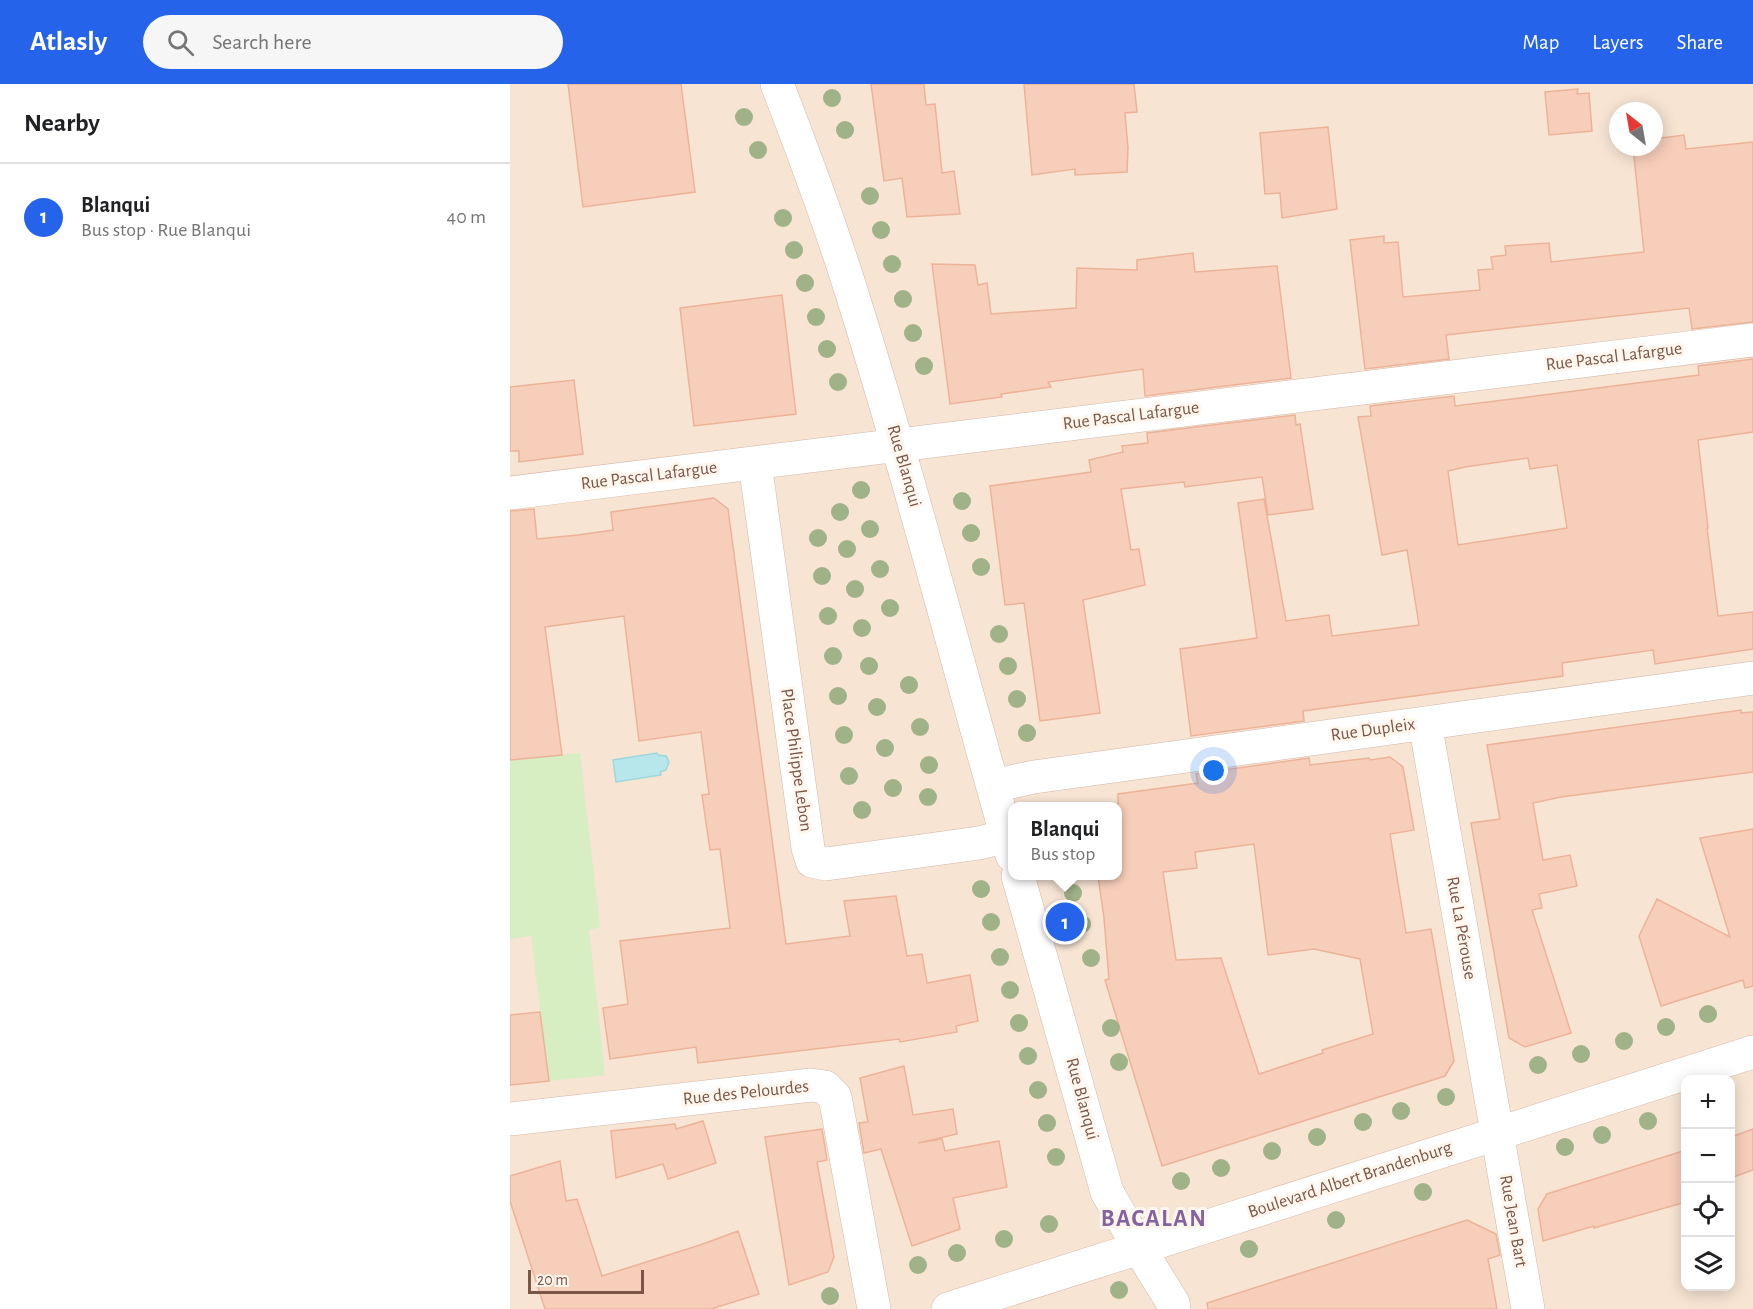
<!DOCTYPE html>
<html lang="en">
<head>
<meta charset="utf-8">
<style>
	:root { --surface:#fff; --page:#f6f6f6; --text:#202124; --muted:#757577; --line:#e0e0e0; --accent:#2563eb }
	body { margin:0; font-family:"Alegreya Sans",sans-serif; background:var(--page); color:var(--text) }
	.controls { position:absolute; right:18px; bottom:18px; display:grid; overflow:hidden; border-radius:12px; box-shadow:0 3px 15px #0003 }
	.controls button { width:54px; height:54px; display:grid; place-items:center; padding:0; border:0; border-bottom:2px solid var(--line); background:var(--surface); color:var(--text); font:30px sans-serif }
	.compass { position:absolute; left:1099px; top:18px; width:54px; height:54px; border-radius:50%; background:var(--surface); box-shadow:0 3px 15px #0003; rotate:329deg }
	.scale { position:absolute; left:18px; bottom:15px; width:116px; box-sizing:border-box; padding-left:6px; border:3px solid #7b5647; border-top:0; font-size:16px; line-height:21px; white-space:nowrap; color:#7b5647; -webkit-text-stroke:4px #fff7ee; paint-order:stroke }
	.you { position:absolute; left:704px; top:687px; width:21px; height:21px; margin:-15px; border:4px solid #fff; border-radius:50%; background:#1a73e8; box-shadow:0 0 0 9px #1a73e833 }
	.badge { display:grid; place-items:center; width:39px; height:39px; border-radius:50%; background:var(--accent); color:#fff; font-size:20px; font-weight:700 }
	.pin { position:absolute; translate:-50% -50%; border:3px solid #fff; box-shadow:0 2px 6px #0006 }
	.popup { position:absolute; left:498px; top:718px; width:114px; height:78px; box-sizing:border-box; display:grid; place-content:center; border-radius:12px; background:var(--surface); filter:drop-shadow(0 2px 4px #0005); font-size:20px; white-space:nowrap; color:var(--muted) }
	.popup b { font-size:22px; color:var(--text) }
	.popup::after { content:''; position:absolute; left:50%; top:100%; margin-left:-12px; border:12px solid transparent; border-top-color:var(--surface) }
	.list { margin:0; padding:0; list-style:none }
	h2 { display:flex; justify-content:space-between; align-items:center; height:78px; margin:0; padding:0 24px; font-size:26px }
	h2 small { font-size:20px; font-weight:400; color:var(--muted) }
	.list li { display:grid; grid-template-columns:39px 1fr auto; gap:18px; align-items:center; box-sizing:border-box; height:108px; padding:0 24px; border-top:2px solid var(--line) }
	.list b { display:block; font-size:22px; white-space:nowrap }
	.list p { margin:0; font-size:20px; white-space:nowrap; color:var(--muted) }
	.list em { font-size:20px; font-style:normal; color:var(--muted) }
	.icon { flex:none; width:33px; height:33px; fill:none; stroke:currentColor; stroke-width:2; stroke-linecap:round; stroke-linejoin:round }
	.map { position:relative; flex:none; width:1243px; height:1225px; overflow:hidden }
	header { display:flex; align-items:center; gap:36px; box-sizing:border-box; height:84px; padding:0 30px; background:var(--accent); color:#fff }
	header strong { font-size:28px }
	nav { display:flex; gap:33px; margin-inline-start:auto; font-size:21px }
	.search { width:420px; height:54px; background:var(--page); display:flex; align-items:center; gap:15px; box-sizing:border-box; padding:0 21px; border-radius:33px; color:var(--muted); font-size:22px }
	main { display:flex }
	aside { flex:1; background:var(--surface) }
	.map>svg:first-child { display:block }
	.residential { fill:#f7e4d3; fill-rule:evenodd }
	.green { fill:#d7eec2 }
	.water { fill:#b7e7eb; stroke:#9cd8de; stroke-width:1.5 }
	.building { fill:#f7ceba; stroke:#ecb399; stroke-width:1.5; fill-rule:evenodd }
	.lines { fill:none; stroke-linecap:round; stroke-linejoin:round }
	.street-casing { stroke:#d2b9aa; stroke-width:34 }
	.secondary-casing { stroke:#d8bba9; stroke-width:34 }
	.street { stroke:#fff; stroke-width:33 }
	.secondary { stroke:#fff; stroke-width:33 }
	.tree { fill:#a0b288 }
	.labels { text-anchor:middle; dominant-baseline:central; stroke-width:6; stroke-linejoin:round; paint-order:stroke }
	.street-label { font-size:18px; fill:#7b5647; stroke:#fff7ee }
	.district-label { font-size:24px; font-weight:bold; letter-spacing:1.5px; fill:#86629f; stroke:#fff7ee }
</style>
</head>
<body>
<header>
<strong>Atlasly</strong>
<div class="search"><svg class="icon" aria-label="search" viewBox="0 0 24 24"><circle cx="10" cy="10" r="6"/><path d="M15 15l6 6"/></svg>Search here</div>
<nav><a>Map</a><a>Layers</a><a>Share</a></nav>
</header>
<main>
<aside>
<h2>Nearby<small></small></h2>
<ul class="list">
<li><span class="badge">1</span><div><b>Blanqui</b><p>Bus stop · Rue Blanqui</p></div><em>40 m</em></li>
</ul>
</aside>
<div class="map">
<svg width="1243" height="1225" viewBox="0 0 1243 1225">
	<rect width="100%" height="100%" fill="#fff3e6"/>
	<path class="residential" d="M0,0H1243V1225H0ZM1108,27H1144V63H1108ZM502,722H608V792H502ZM1176,996H1220V1202H1176Z"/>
	<path class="green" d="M70,669L90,843L79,846L95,991L39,997L21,852L0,855V676Z"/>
	<path class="water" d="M147,669L148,671L156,672L159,678L156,686L150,688L151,691L106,698L103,676Z"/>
	<path class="building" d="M58,0H171L185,108L73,123Z
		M361,0H414L416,21L425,20L432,89L444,87L450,130L397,133L392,94L374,97Z
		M514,0H624L627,28L615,29L618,64L617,88L565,91V85L522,91Z
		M1068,5L1067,10L1079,9L1082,47L1039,51L1035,8Z
		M818,43L827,125L772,134L770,109L755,110L750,49Z
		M1174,51L1176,65L1243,58V238L1182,245L1179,224L936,251L939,275L855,285L840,156L874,152V159L888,158L893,213L970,206L968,186L983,185L981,173L996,171L995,162L1039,159L1041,178L1134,168L1123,63H1144V55Z
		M683,169L685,188L767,182L781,294L635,312L633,285L538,298L541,303L491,310L492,313L440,320L422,180L465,181L468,201L477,199L481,230L566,224L567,184L627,186V176Z
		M272,211L286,330L184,342L170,224Z
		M1243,275V348L1188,356L1198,444H1197L1208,532L1243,528V565L1145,580L1143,566L1052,579L1053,592L793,627L794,637L681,652L670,565L747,554L728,419L754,415L776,537L819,531L822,552L909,541L897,466L872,471L848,333L861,332L860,322L944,312L945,322L1002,315L1189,291L1188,282ZM1018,374L1020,385L1047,381L1057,444L948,461L938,387L955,383Z
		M64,296L73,370L9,378V367H0V303Z
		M785,331L786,341L790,340L803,425L758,431L752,393L675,403L674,398L611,405L621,466L629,465L635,501L573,516L590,629L530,637L514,519L495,521L480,402L581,388L579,376L613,368L612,362L638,359L637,349Z
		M204,414L218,425L276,860L340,852L334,817L386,812L397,872L412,870L417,899L460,891L468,937L446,942L447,948L390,958L389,955L188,979L186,963L100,975L93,924L118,920L110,857L220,844L210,765L200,766L192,711L199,710L191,648L129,657L114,532L35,543L52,671L0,676V427L24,425L27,455L68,451L103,446L101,428Z
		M1231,626V629L1243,628V688L1051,713L1023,719L1033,776L1060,771L1067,802L1029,810L1032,824L1022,826L1061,949L1015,963L999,954L961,739L990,735L977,661Z
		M880,673L893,683L904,746L880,750L896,849L921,845L944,977L935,992L652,1082L595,896L599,895L594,834L588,792H608V710L688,699L686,690L799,674L800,681L859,674L860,676ZM744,760L758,871L804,865L850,875L863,950L812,966L813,969L749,990L711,874L666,876L653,788L687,784L685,768Z
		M1243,745V902L1235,904L1233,896L1151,922L1129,852L1147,815L1220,853L1190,754Z
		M30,928L39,997L0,1001V931Z
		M394,982L403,1031L443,1025L447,1050L408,1059L432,1055L435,1067L489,1057L497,1103L443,1114L450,1145L402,1162L371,1065L354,1069L349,1039L358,1038L350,994Z
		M193,1037L206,1079L158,1095L153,1080L106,1094L101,1047L165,1040L166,1045Z
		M312,1045L317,1076L307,1078L324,1173L318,1188L279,1201L255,1053Z
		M1243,1045V1086L1221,1094V1053Z
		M1176,1066V1109L1174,1110L1176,1118L1084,1144V1142L1033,1157L1028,1125L1037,1110Z
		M50,1077L56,1117L67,1115L92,1192L190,1161L228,1147L249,1210L201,1225H35L0,1117V1092Z
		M957,1136L986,1150L990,1171L978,1175L987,1225H698L697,1219Z"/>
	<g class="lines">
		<g class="street-casing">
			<path id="street" d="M267,0C294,70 321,141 343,213C401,398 449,585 502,771
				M245,379L298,764L302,777L316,780L469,759L497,752
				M0,409L1243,256
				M915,639L1018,1225
				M483,702L524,693L1243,594
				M508,792L597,1108L629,1164L663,1219L664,1225
				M0,1035L301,1001L315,1003L325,1013L364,1225"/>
		</g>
		<g class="secondary-casing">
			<path id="secondary" d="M438,1225L1243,968"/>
		</g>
		<use href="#street" class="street"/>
		<use href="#secondary" class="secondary"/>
	</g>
	<g class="tree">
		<circle cx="322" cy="14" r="9"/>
		<circle cx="234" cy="33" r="9"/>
		<circle cx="335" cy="46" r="9"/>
		<circle cx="248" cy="66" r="9"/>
		<circle cx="360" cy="112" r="9"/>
		<circle cx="273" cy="134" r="9"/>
		<circle cx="371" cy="146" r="9"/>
		<circle cx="284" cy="166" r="9"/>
		<circle cx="382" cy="180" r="9"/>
		<circle cx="295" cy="199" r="9"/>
		<circle cx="393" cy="215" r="9"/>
		<circle cx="306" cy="233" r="9"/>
		<circle cx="403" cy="249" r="9"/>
		<circle cx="317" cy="265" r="9"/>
		<circle cx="414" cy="282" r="9"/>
		<circle cx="328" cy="298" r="9"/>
		<circle cx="351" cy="406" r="9"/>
		<circle cx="452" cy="417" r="9"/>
		<circle cx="330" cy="428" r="9"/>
		<circle cx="360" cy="445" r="9"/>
		<circle cx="461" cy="449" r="9"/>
		<circle cx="308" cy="454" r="9"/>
		<circle cx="337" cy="465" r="9"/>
		<circle cx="471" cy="483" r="9"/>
		<circle cx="370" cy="485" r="9"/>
		<circle cx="312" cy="492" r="9"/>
		<circle cx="345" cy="505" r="9"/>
		<circle cx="380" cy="524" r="9"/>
		<circle cx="318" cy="532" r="9"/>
		<circle cx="352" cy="544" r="9"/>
		<circle cx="489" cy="550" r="9"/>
		<circle cx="323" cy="572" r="9"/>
		<circle cx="359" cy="582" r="9"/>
		<circle cx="498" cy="582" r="9"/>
		<circle cx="399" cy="601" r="9"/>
		<circle cx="328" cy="612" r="9"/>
		<circle cx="507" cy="615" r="9"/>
		<circle cx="367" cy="623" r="9"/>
		<circle cx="410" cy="643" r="9"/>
		<circle cx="517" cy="649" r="9"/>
		<circle cx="334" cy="651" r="9"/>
		<circle cx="375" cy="664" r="9"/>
		<circle cx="419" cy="681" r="9"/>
		<circle cx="339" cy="692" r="9"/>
		<circle cx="383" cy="704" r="9"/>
		<circle cx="418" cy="713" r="9"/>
		<circle cx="352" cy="726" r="9"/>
		<circle cx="471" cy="805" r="9"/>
		<circle cx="563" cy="809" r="9"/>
		<circle cx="481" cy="838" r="9"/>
		<circle cx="572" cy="840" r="9"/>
		<circle cx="490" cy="873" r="9"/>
		<circle cx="581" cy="874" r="9"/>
		<circle cx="500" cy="906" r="9"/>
		<circle cx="1198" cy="930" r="9"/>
		<circle cx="509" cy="939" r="9"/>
		<circle cx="1156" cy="943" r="9"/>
		<circle cx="601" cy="944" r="9"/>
		<circle cx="1114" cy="957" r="9"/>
		<circle cx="1071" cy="970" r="9"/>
		<circle cx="518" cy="972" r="9"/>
		<circle cx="609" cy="978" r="9"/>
		<circle cx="1028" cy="981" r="9"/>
		<circle cx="528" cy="1006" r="9"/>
		<circle cx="936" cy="1013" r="9"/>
		<circle cx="891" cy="1027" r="9"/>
		<circle cx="1138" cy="1037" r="9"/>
		<circle cx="853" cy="1038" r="9"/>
		<circle cx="537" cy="1039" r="9"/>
		<circle cx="1092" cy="1051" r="9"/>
		<circle cx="807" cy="1053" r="9"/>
		<circle cx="1055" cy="1063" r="9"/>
		<circle cx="762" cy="1067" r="9"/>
		<circle cx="546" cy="1073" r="9"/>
		<circle cx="711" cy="1084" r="9"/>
		<circle cx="671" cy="1097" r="9"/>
		<circle cx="913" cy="1108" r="9"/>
		<circle cx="826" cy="1136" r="9"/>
		<circle cx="539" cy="1140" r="9"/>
		<circle cx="494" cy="1155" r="9"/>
		<circle cx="739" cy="1165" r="9"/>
		<circle cx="447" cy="1169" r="9"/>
		<circle cx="408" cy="1181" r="9"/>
		<circle cx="609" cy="1206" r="9"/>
		<circle cx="320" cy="1212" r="9"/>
	</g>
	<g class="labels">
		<g class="street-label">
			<text transform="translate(1104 273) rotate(-7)">Rue Pascal Lafargue</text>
			<text transform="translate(621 332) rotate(-7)">Rue Pascal Lafargue</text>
			<text transform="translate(394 382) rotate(74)">Rue Blanqui</text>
			<text transform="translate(139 392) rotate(-7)">Rue Pascal Lafargue</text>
			<text transform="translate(863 646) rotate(-8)">Rue Dupleix</text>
			<text transform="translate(286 676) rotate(82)">Place Philippe Lebon</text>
			<text transform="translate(951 844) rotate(80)">Rue La Pérouse</text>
			<text transform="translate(236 1009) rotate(-6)">Rue des Pelourdes</text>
			<text transform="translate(572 1015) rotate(75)">Rue Blanqui</text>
			<text transform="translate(840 1096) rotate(-18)">Boulevard Albert Brandenburg</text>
			<text transform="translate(1003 1137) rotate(80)">Rue Jean Bart</text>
		</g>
		<g class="district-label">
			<text x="644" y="1135">BACALAN</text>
		</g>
	</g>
</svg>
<div class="controls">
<button>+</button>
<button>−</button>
<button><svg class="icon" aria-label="locate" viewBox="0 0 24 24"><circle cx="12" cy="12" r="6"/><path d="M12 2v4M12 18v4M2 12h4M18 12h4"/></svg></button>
<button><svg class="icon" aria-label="layers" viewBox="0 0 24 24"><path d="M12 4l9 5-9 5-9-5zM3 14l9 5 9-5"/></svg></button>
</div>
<svg class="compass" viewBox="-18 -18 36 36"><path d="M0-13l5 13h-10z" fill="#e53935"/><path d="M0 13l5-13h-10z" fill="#757577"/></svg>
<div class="scale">20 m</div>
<div class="you"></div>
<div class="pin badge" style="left:555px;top:838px">1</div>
<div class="popup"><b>Blanqui</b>Bus stop</div>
</div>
</main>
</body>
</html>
